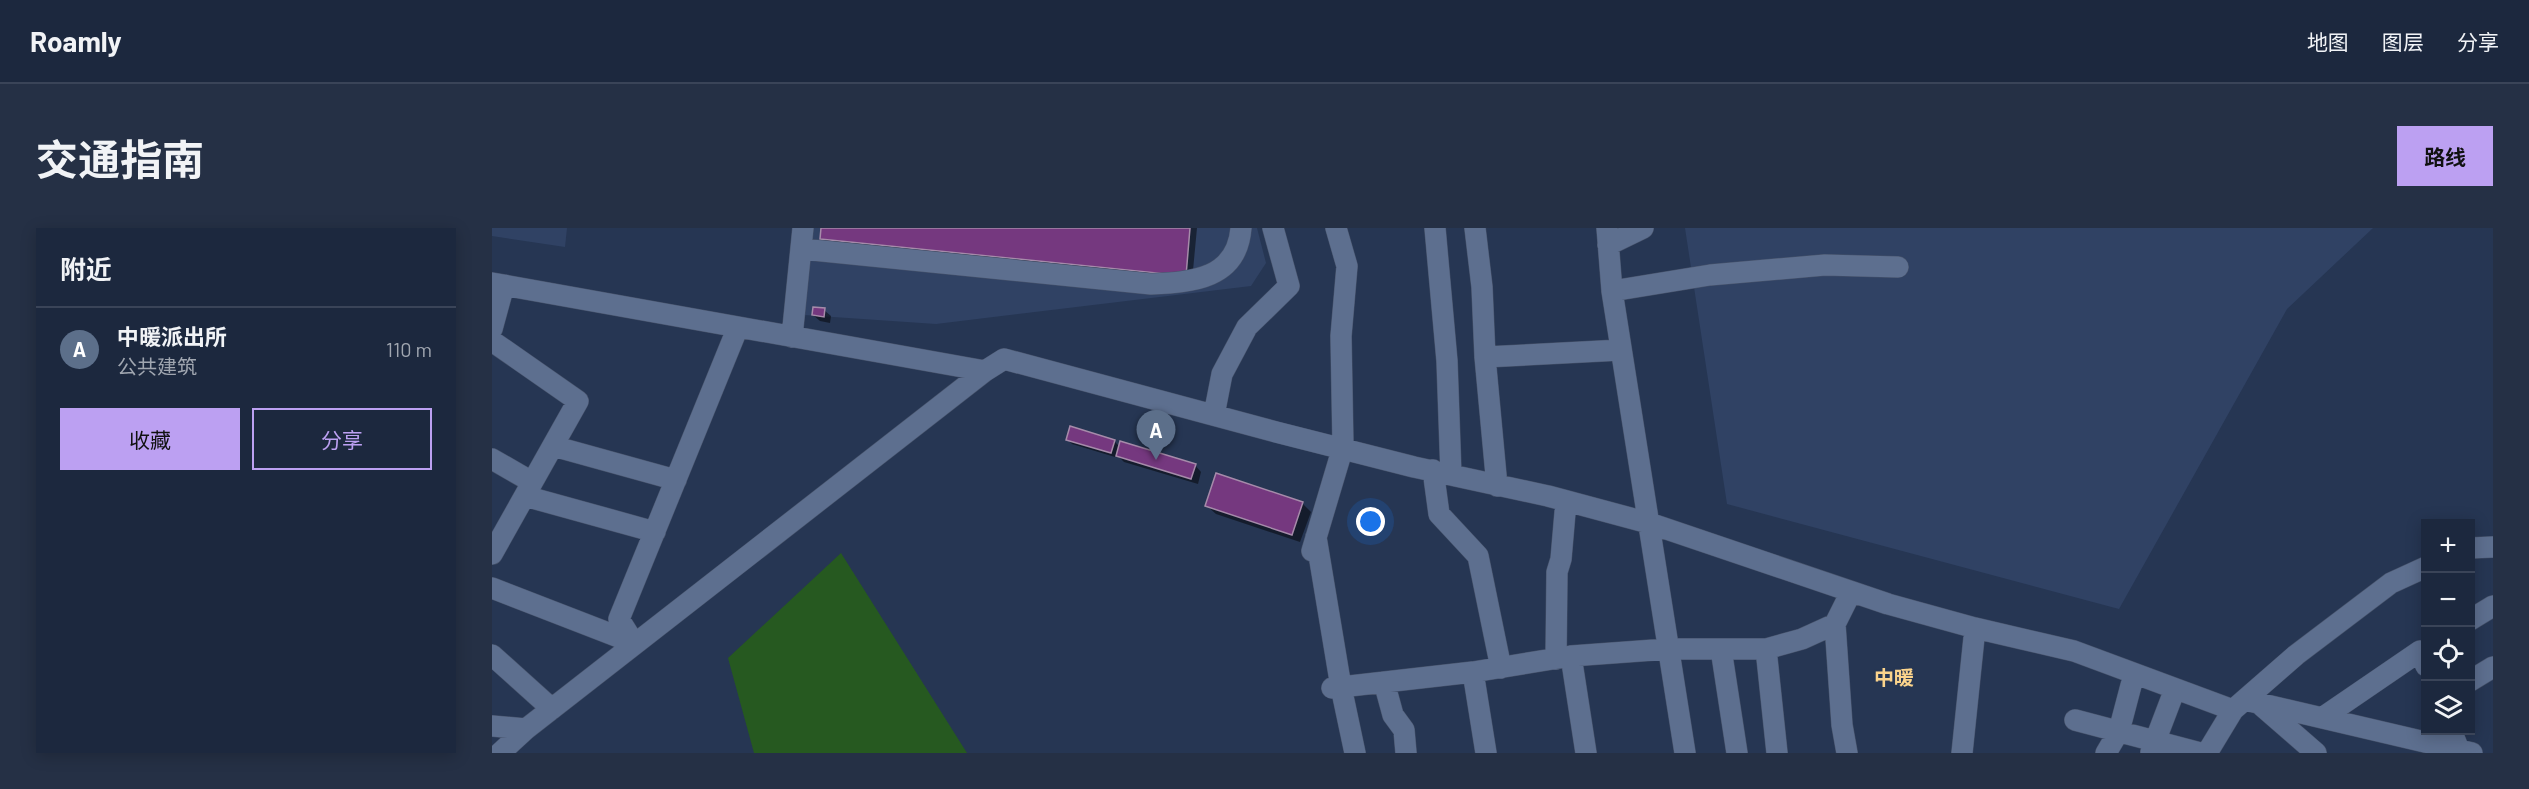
<!DOCTYPE html>
<html lang="zh">
<head>
<meta charset="utf-8">
<style>
	:root { --surface:#1c283e; --page:#253045; --text:#f1f3f6; --muted:#a0a6b0; --line:#3a4458; --accent:#bca0f2 }
	body { margin:0; font-family:Barlow,"Noto Sans SC",sans-serif; background:var(--page); color:var(--text) }
	.controls { position:absolute; right:18px; bottom:18px; display:grid; overflow:hidden; border-radius:0px; box-shadow:0 3px 15px #0003 }
	.controls button { width:54px; height:54px; display:grid; place-items:center; padding:0; border:0; border-bottom:2px solid var(--line); background:var(--surface); color:var(--text); font:30px sans-serif }
	.you { position:absolute; left:879px; top:294px; width:21px; height:21px; margin:-15px; border:4px solid #fff; border-radius:50%; background:#1a73e8; box-shadow:0 0 0 9px #1a73e833 }
	.badge { display:grid; place-items:center; width:39px; height:39px; border-radius:50%; background:var(--accent); color:#fff; font-size:20px; font-weight:700 }
	.pin { position:absolute; translate:-50% -50px; filter:drop-shadow(0 2px 3px #0008) }
	.pin::after { content:''; position:absolute; top:32px; width:21px; height:18px; background:inherit; clip-path:polygon(0 0,100% 0,50% 100%) }
	.list { margin:0; padding:0; list-style:none }
	h2 { display:flex; justify-content:space-between; align-items:center; height:78px; margin:0; padding:0 24px; font-size:26px }
	h2 small { font-size:20px; font-weight:400; color:var(--muted) }
	.list li { display:grid; grid-template-columns:39px 1fr auto; gap:18px; align-items:center; box-sizing:border-box; height:84px; padding:0 24px; border-top:2px solid var(--line) }
	.list b { display:block; font-size:22px; white-space:nowrap }
	.list p { margin:0; font-size:20px; white-space:nowrap; color:var(--muted) }
	.list em { font-size:20px; font-style:normal; color:var(--muted) }
	.actions { display:flex; gap:12px; padding:18px 24px }
	.actions a { flex:1; padding:14px 0; border:2px solid var(--accent); border-radius:0px; text-align:center; font-size:21px; color:var(--accent) }
	.actions .main { background:var(--accent); color:#111 }
	.icon { flex:none; width:33px; height:33px; fill:none; stroke:currentColor; stroke-width:2; stroke-linecap:round; stroke-linejoin:round }
	.map { position:relative; flex:none; width:2001px; height:525px; overflow:hidden; border-radius:0px }
	header { display:flex; align-items:center; gap:36px; box-sizing:border-box; height:84px; padding:0 30px; background:var(--surface); border-bottom:2px solid var(--line) }
	header strong { font-size:28px }
	nav { display:flex; gap:33px; margin-inline-start:auto; font-size:21px }
	.intro { display:flex; align-items:center; justify-content:space-between; box-sizing:border-box; height:144px; padding:0 36px }
	h1 { margin:0; font-size:42px }
	.button { padding:15px 27px; border-radius:0px; background:var(--accent); color:#111; font-size:21px; font-weight:700 }
	main { display:flex; gap:36px; padding:0 36px }
	aside { flex:1; background:var(--surface); border-radius:0px; box-shadow:0 3px 15px #0003 }
	.map>svg:first-child { display:block }
	.built { fill:#304264 }
	.green { fill:#265920 }
	.shadow { fill:#0007 }
	.building { fill:#75387f; stroke:#a68baa; stroke-width:1.5 }
	.lines { fill:none; stroke-linecap:round; stroke-linejoin:round }
	.minor-casing { stroke:#47536b; stroke-width:22 }
	.minor { stroke:#5d6f8f; stroke-width:21 }
	.labels { text-anchor:middle; dominant-baseline:central; stroke-width:4.5; stroke-linejoin:round; paint-order:stroke }
	.quarter-label { font-size:20px; font-weight:bold; fill:#fbd48c; stroke:#263653 }
</style>
</head>
<body>
<header>
<strong>Roamly</strong>
<nav><a>地图</a><a>图层</a><a>分享</a></nav>
</header>
<div class="intro"><h1>交通指南</h1><a class="button">路线</a></div>
<main>
<aside>
<h2>附近<small></small></h2>
<ul class="list">
<li><span class="badge" style="background:#5c6f8a">A</span><div><b>中暖派出所</b><p>公共建筑</p></div><em>110 m</em></li>
</ul>
<div class="actions"><a class="main">收藏</a><a>分享</a></div>
</aside>
<div class="map">
<svg width="2001" height="525" viewBox="0 0 2001 525">
	<rect width="100%" height="100%" fill="#263653"/>
	<path class="built" d="M0,0H75L73,19L0,8Z
		M318,0H765L774,35L759,58L444,96L312,87Z
		M1193,0H1881L1795,81L1627,381L1235,276Z"/>
	<path class="green" d="M349,325L475,525H262L236,430Z"/>
	<path class="shadow" d="M331,0H705L700,53L336,17L330,10Z
		M332,82L339,88L338,95L328,93L321,87Z
		M576,212L622,213L628,219L703,237L709,244L706,256L632,234L624,226L623,229L580,216Z
		M810,275L819,284L808,314L724,286L715,278Z"/>
	<path class="building" d="M329,0H698L694,48L328,11Z
		M321,79L333,80L332,89L320,87Z
		M578,198L623,212L619,225L574,212Z
		M628,213L704,236L699,251L624,228Z
		M724,245L811,274L800,307L713,278Z"/>
	<g class="lines">
		<g class="minor-casing">
			<path id="minor" d="M943,0L955,133L959,247
				M983,0L990,59L993,129
				M1115,0L1120,63L1193,525
				M1116,17L1151,0
				M310,21L659,56C701,54 745,51 749,0
				M0,55L493,143
				M1120,63L1218,47L1333,37L1406,39
				M0,101L12,57
				M300,109L311,0
				M0,113L86,173L0,326
				M722,187L730,146L755,99L797,58L781,0
				M61,218L184,252
				M0,231L40,254
				M941,242L947,286L986,328L1009,440
				M1005,258L993,129L1129,122
				M33,268L163,304
				M824,309L849,459L863,525
				M1978,320L2001,319
				M820,323L851,219L849,108L855,38L844,0
				M0,360L142,415
				M1978,392L2001,378
				M1343,396L1350,497L1355,525
				M142,415L127,391L246,99
				M1229,421L1245,525
				M0,427L60,481
				M1079,428L1094,525
				M1064,431L1065,344L1069,331L1074,273
				M981,444L994,525
				M1978,453L2001,439
				M892,454L901,487L912,502L914,525
				M840,460L981,444L1079,428L1176,421H1274
				M1753,472L1980,525
				M1770,478L1824,525
				M1830,490L1928,423L1934,438
				M1583,492L1708,525
				M0,498L34,501
				M1959,502L1967,522
				M1659,524L1683,461
				M8,525L34,501L493,143L512,131L784,204L922,239L1056,268L1157,295L1396,376L1483,400L1582,423L1741,482L1804,427L1899,355L1934,339
				M1285,525L1274,421L1310,411L1343,396L1359,364
				M1470,525L1483,400
				M1614,525L1627,503L1642,446
				M1715,525L1741,482"/>
		</g>
		<use href="#minor" class="minor"/>
	</g>
	<g class="labels">
		<g class="quarter-label">
			<text x="1402" y="449">中暖</text>
		</g>
	</g>
</svg>
<div class="controls">
<button>+</button>
<button>−</button>
<button><svg class="icon" aria-label="locate" viewBox="0 0 24 24"><circle cx="12" cy="12" r="6"/><path d="M12 2v4M12 18v4M2 12h4M18 12h4"/></svg></button>
<button><svg class="icon" aria-label="layers" viewBox="0 0 24 24"><path d="M12 4l9 5-9 5-9-5zM3 14l9 5 9-5"/></svg></button>
</div>
<div class="you"></div>
<div class="pin badge" style="left:664px;top:232px;background:#5c6f8a">A</div>
</div>
</main>
</body>
</html>
